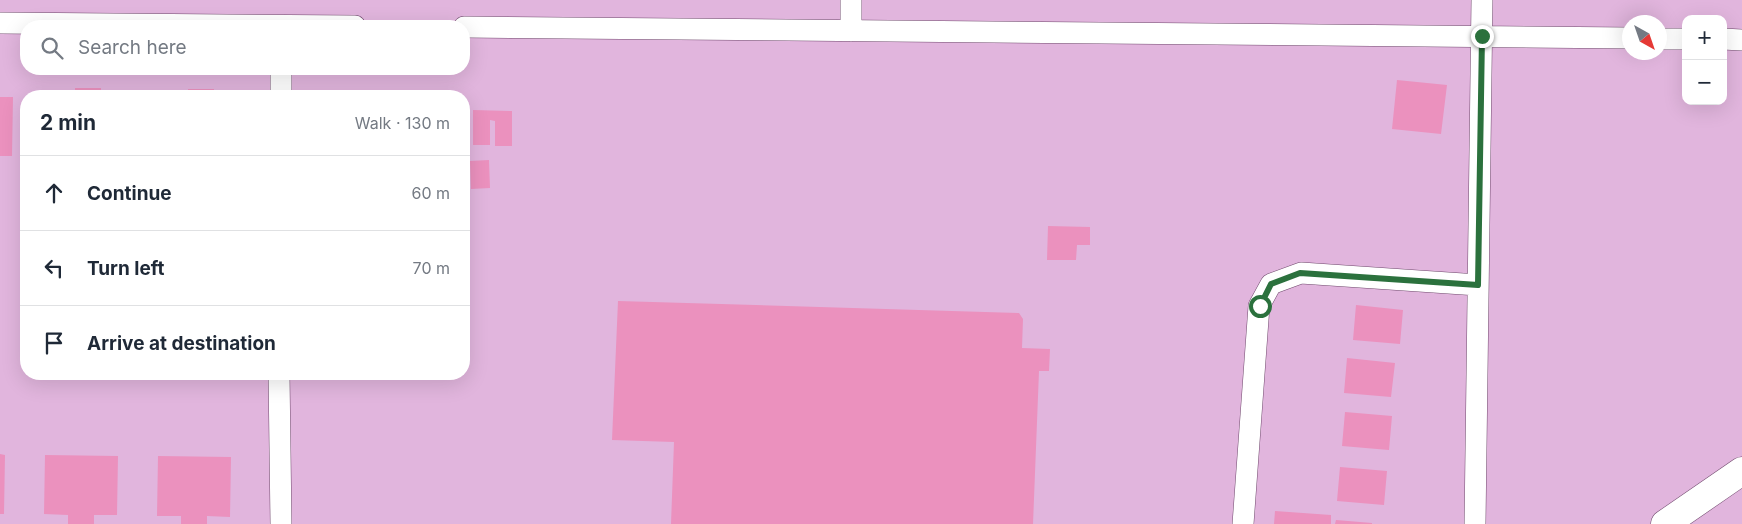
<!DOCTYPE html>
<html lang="en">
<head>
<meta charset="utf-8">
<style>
	:root { --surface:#fff; --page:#f2f2f3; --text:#1f2937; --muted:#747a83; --line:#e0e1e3 }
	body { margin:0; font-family:Inter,sans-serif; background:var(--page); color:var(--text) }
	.controls { position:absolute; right:15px; top:15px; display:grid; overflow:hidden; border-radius:10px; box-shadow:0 5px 20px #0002 }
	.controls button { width:45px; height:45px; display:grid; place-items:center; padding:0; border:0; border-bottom:1px solid var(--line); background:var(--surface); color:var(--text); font:25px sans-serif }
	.compass { position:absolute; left:1622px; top:15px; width:45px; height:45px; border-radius:50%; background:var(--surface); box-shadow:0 5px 20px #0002; rotate:140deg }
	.stop { position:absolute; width:15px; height:15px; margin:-11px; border:4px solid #2b713d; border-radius:50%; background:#fff }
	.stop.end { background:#2b713d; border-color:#fff; box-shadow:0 1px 5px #0008 }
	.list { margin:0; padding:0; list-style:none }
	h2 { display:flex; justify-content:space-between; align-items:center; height:65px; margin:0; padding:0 20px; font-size:21px }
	h2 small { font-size:16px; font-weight:400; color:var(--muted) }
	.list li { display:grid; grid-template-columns:32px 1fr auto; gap:15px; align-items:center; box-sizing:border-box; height:75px; padding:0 20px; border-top:1px solid var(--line) }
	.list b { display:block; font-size:19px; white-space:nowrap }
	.list em { font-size:16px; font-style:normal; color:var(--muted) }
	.icon { flex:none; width:28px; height:28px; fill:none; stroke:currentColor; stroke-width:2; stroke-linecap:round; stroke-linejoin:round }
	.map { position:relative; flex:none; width:1742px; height:524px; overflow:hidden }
	.search { position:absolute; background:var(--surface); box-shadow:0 5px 20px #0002; left:20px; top:20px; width:450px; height:55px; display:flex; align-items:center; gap:12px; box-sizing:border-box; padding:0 18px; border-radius:20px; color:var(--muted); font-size:19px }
	.panel { position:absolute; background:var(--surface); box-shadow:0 5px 20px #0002; left:20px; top:90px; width:450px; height:290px; border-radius:20px }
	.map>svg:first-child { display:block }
	.building { fill:#eb91be }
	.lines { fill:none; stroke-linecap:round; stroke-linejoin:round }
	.street-casing { stroke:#6f486c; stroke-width:22 }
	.secondary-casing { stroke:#6f486c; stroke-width:29 }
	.street { stroke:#fff; stroke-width:21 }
	.secondary { stroke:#fff; stroke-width:28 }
	.route { stroke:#2b713d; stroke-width:6 }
</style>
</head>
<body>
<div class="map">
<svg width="1742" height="524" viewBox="0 0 1742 524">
	<rect width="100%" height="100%" fill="#e1b5dd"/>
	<path class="building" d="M1397,80L1447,85L1441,134L1392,129Z
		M75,88H101V96H75Z
		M188,89H214V96H188Z
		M0,97H13L12,156H0Z
		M473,110L512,111V146H495V121L490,120V145H473Z
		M489,160L490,188L471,189L470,161Z
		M1048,226L1090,227V245H1077L1076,260H1047Z
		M618,301L1019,313L1023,319L1022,348L1050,349L1049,371H1039L1033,524H671L674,442L612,440Z
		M1356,305L1403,310L1400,344L1353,340Z
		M1347,358L1395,363L1391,397L1344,393Z
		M1345,412L1392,416L1389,450L1342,446Z
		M0,454L5,455L4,514H0Z
		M45,455L118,456L117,515H94V524H68V515L44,514Z
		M158,456L231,457L230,517L207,516V524H181V516H157Z
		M1340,467L1387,471L1384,505L1337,501Z
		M1275,511L1331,515V524H1274Z
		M1336,520L1372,523V524H1335Z"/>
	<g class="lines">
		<g class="street-casing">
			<path id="street" d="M0,23L355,26
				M464,27L1630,38
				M851,31V0
				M1660,39H1686
				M1723,39L1742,40
				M281,96V69
				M279,374L281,524
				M1243,524L1259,306L1271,284L1301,273L1478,285
				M1475,524L1482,0"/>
		</g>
		<g class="secondary-casing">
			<path id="secondary" d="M1665,524L1742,471"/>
		</g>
		<use href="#street" class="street"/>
		<use href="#secondary" class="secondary"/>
	</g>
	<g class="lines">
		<path class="route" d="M1260,306L1271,284L1300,273L1478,285L1482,36"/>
	</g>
</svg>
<div class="controls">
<button>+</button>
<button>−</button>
</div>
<svg class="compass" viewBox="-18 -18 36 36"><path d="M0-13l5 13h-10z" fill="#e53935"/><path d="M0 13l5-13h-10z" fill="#747a83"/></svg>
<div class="stop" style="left:1260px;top:306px"></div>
<div class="stop end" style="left:1482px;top:36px"></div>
<div class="search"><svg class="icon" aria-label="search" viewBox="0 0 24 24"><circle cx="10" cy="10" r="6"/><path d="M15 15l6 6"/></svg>Search here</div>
<section class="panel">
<h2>2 min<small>Walk · 130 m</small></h2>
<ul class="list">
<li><svg class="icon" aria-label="ahead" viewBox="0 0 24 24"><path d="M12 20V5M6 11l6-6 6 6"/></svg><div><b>Continue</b></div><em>60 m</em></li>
<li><svg class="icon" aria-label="left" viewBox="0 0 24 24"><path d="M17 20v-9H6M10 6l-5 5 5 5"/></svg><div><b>Turn left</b></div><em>70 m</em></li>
<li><svg class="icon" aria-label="arrive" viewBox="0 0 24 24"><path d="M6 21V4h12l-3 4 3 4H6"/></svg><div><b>Arrive at destination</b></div></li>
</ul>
</section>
</div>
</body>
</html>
